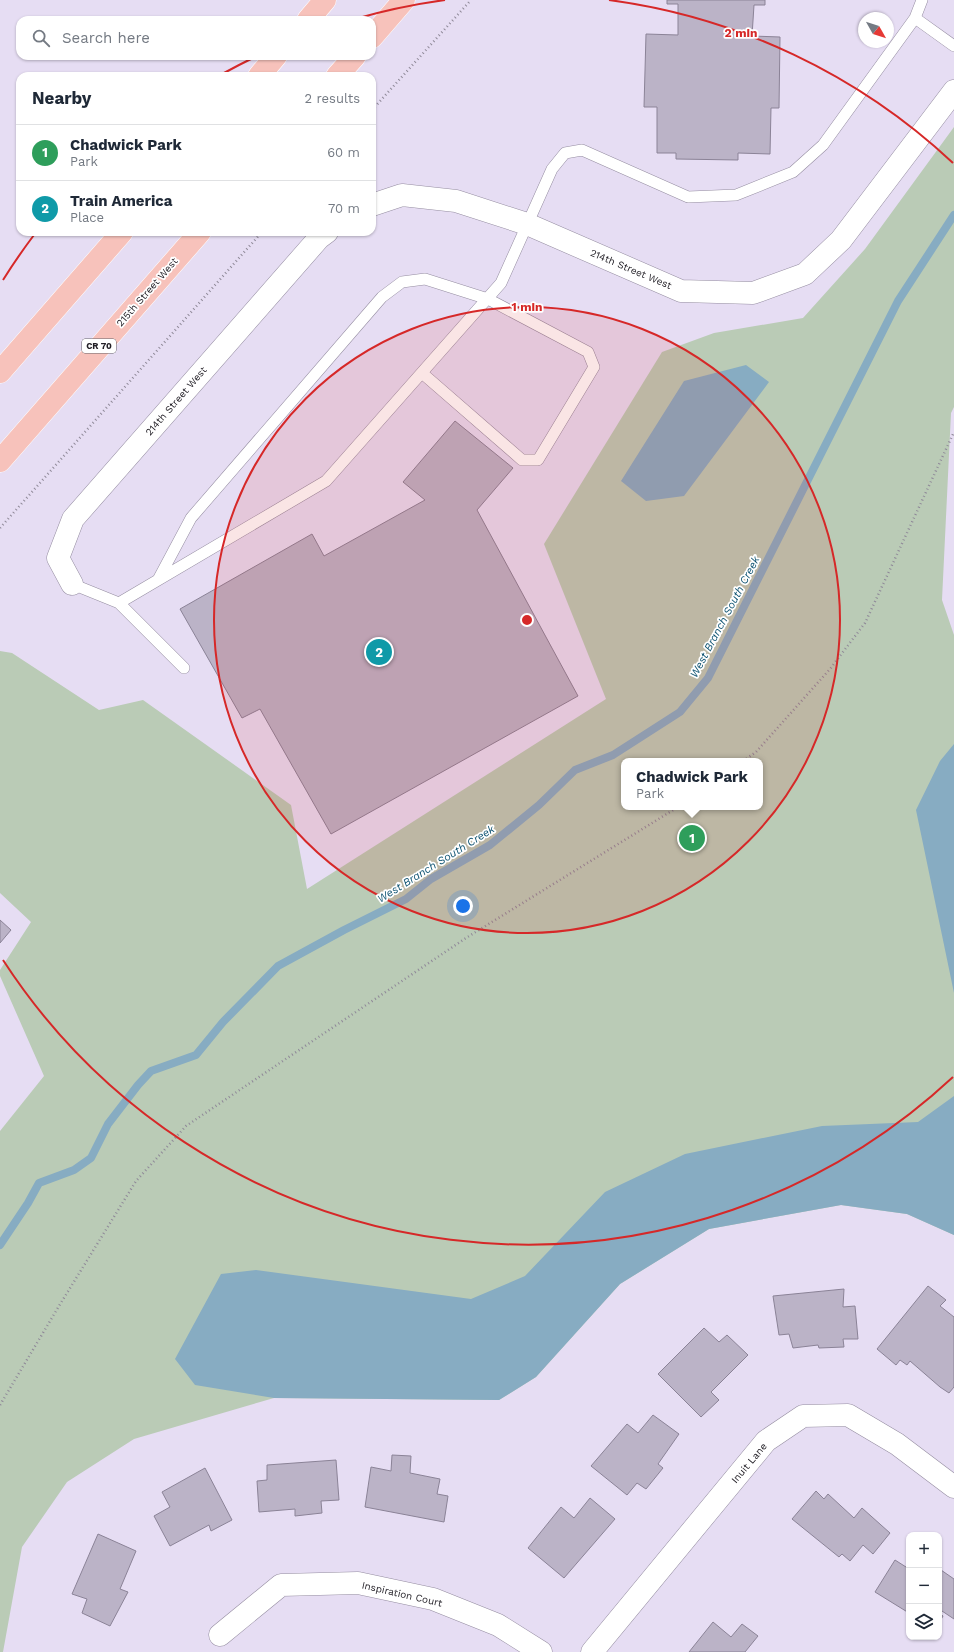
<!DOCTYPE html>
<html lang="en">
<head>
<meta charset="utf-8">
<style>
	:root { --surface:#fff; --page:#f6f6f7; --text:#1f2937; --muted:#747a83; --line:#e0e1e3; --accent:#1a73e8 }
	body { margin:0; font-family:"Work Sans",sans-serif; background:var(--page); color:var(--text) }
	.controls { position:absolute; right:12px; bottom:12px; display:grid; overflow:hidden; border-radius:8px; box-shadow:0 1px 3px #0004 }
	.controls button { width:36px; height:36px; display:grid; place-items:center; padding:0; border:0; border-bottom:1px solid var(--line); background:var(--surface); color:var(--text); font:20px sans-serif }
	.compass { position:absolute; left:858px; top:12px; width:36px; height:36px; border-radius:50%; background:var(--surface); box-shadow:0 1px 3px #0004; rotate:129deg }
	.you { position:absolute; left:463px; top:906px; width:14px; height:14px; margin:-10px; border:3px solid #fff; border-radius:50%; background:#1a73e8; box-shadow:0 0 0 6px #1a73e833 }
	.badge { display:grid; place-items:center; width:26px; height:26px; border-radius:50%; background:var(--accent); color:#fff; font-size:13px; font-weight:700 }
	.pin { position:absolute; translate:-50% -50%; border:2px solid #fff; box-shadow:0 1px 4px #0006 }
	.popup { position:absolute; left:621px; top:758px; width:142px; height:52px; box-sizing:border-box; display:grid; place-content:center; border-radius:8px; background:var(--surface); filter:drop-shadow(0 1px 3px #0005); font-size:13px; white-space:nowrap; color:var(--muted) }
	.popup b { font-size:15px; color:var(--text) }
	.popup::after { content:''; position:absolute; left:50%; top:100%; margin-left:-8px; border:8px solid transparent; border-top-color:var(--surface) }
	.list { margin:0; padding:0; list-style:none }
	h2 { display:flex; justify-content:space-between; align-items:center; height:52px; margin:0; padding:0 16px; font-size:17px }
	h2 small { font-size:13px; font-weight:400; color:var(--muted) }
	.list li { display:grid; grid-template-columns:26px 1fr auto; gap:12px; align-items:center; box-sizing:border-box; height:56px; padding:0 16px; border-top:1px solid var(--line) }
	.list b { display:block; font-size:15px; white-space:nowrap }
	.list p { margin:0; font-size:13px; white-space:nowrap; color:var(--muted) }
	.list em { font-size:13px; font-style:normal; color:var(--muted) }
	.icon { flex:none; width:22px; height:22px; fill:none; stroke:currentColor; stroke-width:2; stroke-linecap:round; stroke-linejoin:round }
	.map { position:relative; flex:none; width:954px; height:1652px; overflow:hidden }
	.search { position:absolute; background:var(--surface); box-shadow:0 1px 3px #0004; left:16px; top:16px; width:360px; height:44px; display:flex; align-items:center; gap:10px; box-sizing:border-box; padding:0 14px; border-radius:12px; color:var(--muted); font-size:15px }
	.panel { position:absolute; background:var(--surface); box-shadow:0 1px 3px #0004; left:16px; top:72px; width:360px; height:164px; border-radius:12px }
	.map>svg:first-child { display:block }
	.green { fill:#bacbb6; fill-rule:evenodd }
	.water { fill:#87acc2 }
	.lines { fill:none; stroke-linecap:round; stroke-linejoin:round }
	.stream { stroke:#87acc2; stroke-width:8 }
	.building { fill:#bbb3c7; stroke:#8b8397 }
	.service-casing { stroke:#958da1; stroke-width:12 }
	.minor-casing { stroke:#958da1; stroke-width:23 }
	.primary-casing { stroke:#fff; stroke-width:23 }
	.path { stroke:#8f8998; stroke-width:2.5; stroke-dasharray:1 3; stroke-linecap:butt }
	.service { stroke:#fff; stroke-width:11 }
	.minor { stroke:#fff; stroke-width:22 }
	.primary { stroke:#f7c2bb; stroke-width:22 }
	.ring { fill:none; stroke:#d62828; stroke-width:2 }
	.labels { text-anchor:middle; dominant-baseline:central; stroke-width:3.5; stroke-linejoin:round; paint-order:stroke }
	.shield { fill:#fff; stroke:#656368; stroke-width:1 }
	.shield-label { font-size:9px; font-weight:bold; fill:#232027 }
	.street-label { font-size:10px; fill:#232027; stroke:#fff }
	.water-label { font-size:11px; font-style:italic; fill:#0e5372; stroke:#fff }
	.centre { fill:#d62828; stroke:#fff; stroke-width:2 }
	.ring-label { font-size:12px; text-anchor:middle; font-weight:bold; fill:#d62828; stroke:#fff; stroke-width:3.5; stroke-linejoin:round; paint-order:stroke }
</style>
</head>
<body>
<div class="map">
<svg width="954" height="1652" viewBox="0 0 954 1652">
	<rect width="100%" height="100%" fill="#e6ddf3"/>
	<path class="green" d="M954,127V407L951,413L942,600L954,635V1235L907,1214L841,1205L709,1229L620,1284L536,1377L499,1400L274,1398L134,1439L67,1482L22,1547L3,1652H0V1131L44,1076L0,976V970L31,922L0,893V651L12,653L99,710L143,700L291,805L307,889L606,699L544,544L662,352L714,333L803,318L865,249ZM624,761H760V807H624Z"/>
	<path class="water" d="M746,365L769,382L684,496L646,501L621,481L684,381Z
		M954,744V993L916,810L940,761Z
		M954,1096V1235L907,1214L841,1205L709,1229L620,1284L536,1377L499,1400L274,1398L195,1385L175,1359L221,1274L256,1270L471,1299L525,1276L605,1192L685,1154L822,1126L918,1122Z"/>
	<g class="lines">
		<path class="stream" d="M0,1245L28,1203L39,1183L74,1170L91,1158L108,1124L138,1085L151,1071L196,1055L223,1022L278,966L344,930L406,899L431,879L490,845L539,805L575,770L613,755L680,712L708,678L898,301L954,215"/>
	</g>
	<path class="building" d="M667,0H765V5H754L752,36L780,37L779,108H771L770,154L738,153V160L676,159V153H657V107H644L646,34L678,35V4H667Z
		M455,421L513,468L477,510L578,696L331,834L260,709L242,718L180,609L312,534L324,556L425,500L403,482Z
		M0,920L11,930L0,943Z
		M928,1286L946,1300L940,1306L954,1317V1387L949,1393L940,1387L910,1361L907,1365L900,1360L896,1365L877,1349Z
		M844,1289L843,1307L855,1306L858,1339H843L844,1347L819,1348L818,1345L793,1348L789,1334L779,1335L773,1296Z
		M704,1328L719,1342L727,1335L748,1355L711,1392L719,1400L701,1417L658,1374Z
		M653,1415L679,1434L658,1464L663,1468L646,1489L637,1483L627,1495L591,1466L627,1424L638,1433Z
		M392,1455L411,1456L410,1473L440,1479L437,1494L448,1496L444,1522L365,1507L371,1467L391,1471Z
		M336,1460L339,1500L321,1501L322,1513L295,1516V1509L259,1512L257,1481L267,1480V1465Z
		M205,1468L232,1520L211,1531L209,1525L170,1546L154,1516L170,1507L162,1492Z
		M816,1491L824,1499L828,1494L854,1518L862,1508L890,1533L873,1554L863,1545L850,1561L842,1554L839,1557L792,1519Z
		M590,1498L615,1519L564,1578L528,1548L561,1507L574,1518Z
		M98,1534L136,1551L120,1589L128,1592L110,1626L82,1613L87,1599L72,1594Z
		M895,1560L906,1567L909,1563V1613L875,1592Z
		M941,1570L954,1579V1619L942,1611L940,1614L943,1616L939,1623V1572Z
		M713,1622L731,1637L742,1624L758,1636L745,1652H689Z"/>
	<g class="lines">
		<g class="service-casing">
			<path id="service" d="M922,0L915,18L954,46
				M159,578L191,518L382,297L402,282L425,279L488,299L588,352L594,367L538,460H522L422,373
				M72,584L119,603L326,481L501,283L552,169L565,153L582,150L688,197L736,195L793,172L823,145L915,18
				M119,603L184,668"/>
		</g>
		<g class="minor-casing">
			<path id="minor" d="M372,205L402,195L456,201L527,224L681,291L753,293L805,274L841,240L954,91
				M72,584L58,558L73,519L319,238L327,232
				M220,1635L281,1585L358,1583L433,1599L498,1625L541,1652
				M592,1652L766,1441L803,1416L848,1415L897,1444L954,1487"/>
		</g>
		<g class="primary-casing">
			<path id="primary" d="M308,20L325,0
				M372,37L404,0
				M259,76L276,56
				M337,76L355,56
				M0,372L122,232
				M0,461L200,232"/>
		</g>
		<path class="path" d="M372,110L471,0
			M0,528L262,232
			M743,761L756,752L830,669L865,623L954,432
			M0,1405L59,1306L136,1181L186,1126L466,938L678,807"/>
		<use href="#service" class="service"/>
		<use href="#minor" class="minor"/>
		<use href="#primary" class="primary"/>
	</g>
	<circle cx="527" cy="620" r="313" fill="#d62828" fill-opacity=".12"/>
	<g class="ring">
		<circle cx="527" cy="620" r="313"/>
		<path d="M953 1077A625 625 0 0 1 3 960M3 280A625 625 0 0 1 34 235M224 73A625 625 0 0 1 253 58M355 19A625 625 0 0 1 445 0M609 0A625 625 0 0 1 953 163"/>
	</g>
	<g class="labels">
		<rect class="shield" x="82" y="339" width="34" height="14" rx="3"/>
		<g class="shield-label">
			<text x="99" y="346">CR 70</text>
		</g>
		<g class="street-label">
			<text transform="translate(631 269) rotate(23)">214th Street West</text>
			<text transform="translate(147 292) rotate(-49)">215th Street West</text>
			<text transform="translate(176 401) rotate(-49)">214th Street West</text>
			<text transform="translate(749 1463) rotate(-50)">Inuit Lane</text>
			<text transform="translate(402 1594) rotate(13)">Inspiration Court</text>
		</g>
		<g class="water-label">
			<text transform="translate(725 617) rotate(-62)">West Branch South Creek</text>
			<text transform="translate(436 864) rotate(-32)">West Branch South Creek</text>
		</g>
	</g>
	<circle cx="527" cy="620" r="6" class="centre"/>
	<g class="ring-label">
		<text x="741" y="37">2 min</text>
		<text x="527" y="311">1 min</text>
	</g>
</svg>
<div class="controls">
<button>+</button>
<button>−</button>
<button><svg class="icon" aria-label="layers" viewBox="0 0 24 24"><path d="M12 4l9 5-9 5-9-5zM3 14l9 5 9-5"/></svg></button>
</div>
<svg class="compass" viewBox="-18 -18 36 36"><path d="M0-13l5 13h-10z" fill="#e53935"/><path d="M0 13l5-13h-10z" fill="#747a83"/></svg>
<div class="you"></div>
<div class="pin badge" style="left:692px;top:838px;background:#2e9e5b">1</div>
<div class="popup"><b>Chadwick Park</b>Park</div>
<div class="pin badge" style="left:379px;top:652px;background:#0f9aa8">2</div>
<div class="search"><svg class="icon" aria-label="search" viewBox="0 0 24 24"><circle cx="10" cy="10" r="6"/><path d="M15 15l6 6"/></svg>Search here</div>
<section class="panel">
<h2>Nearby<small>2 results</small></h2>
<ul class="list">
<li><span class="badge" style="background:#2e9e5b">1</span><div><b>Chadwick Park</b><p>Park</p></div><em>60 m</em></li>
<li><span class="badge" style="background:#0f9aa8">2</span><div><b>Train America</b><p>Place</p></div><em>70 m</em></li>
</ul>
</section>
</div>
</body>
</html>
